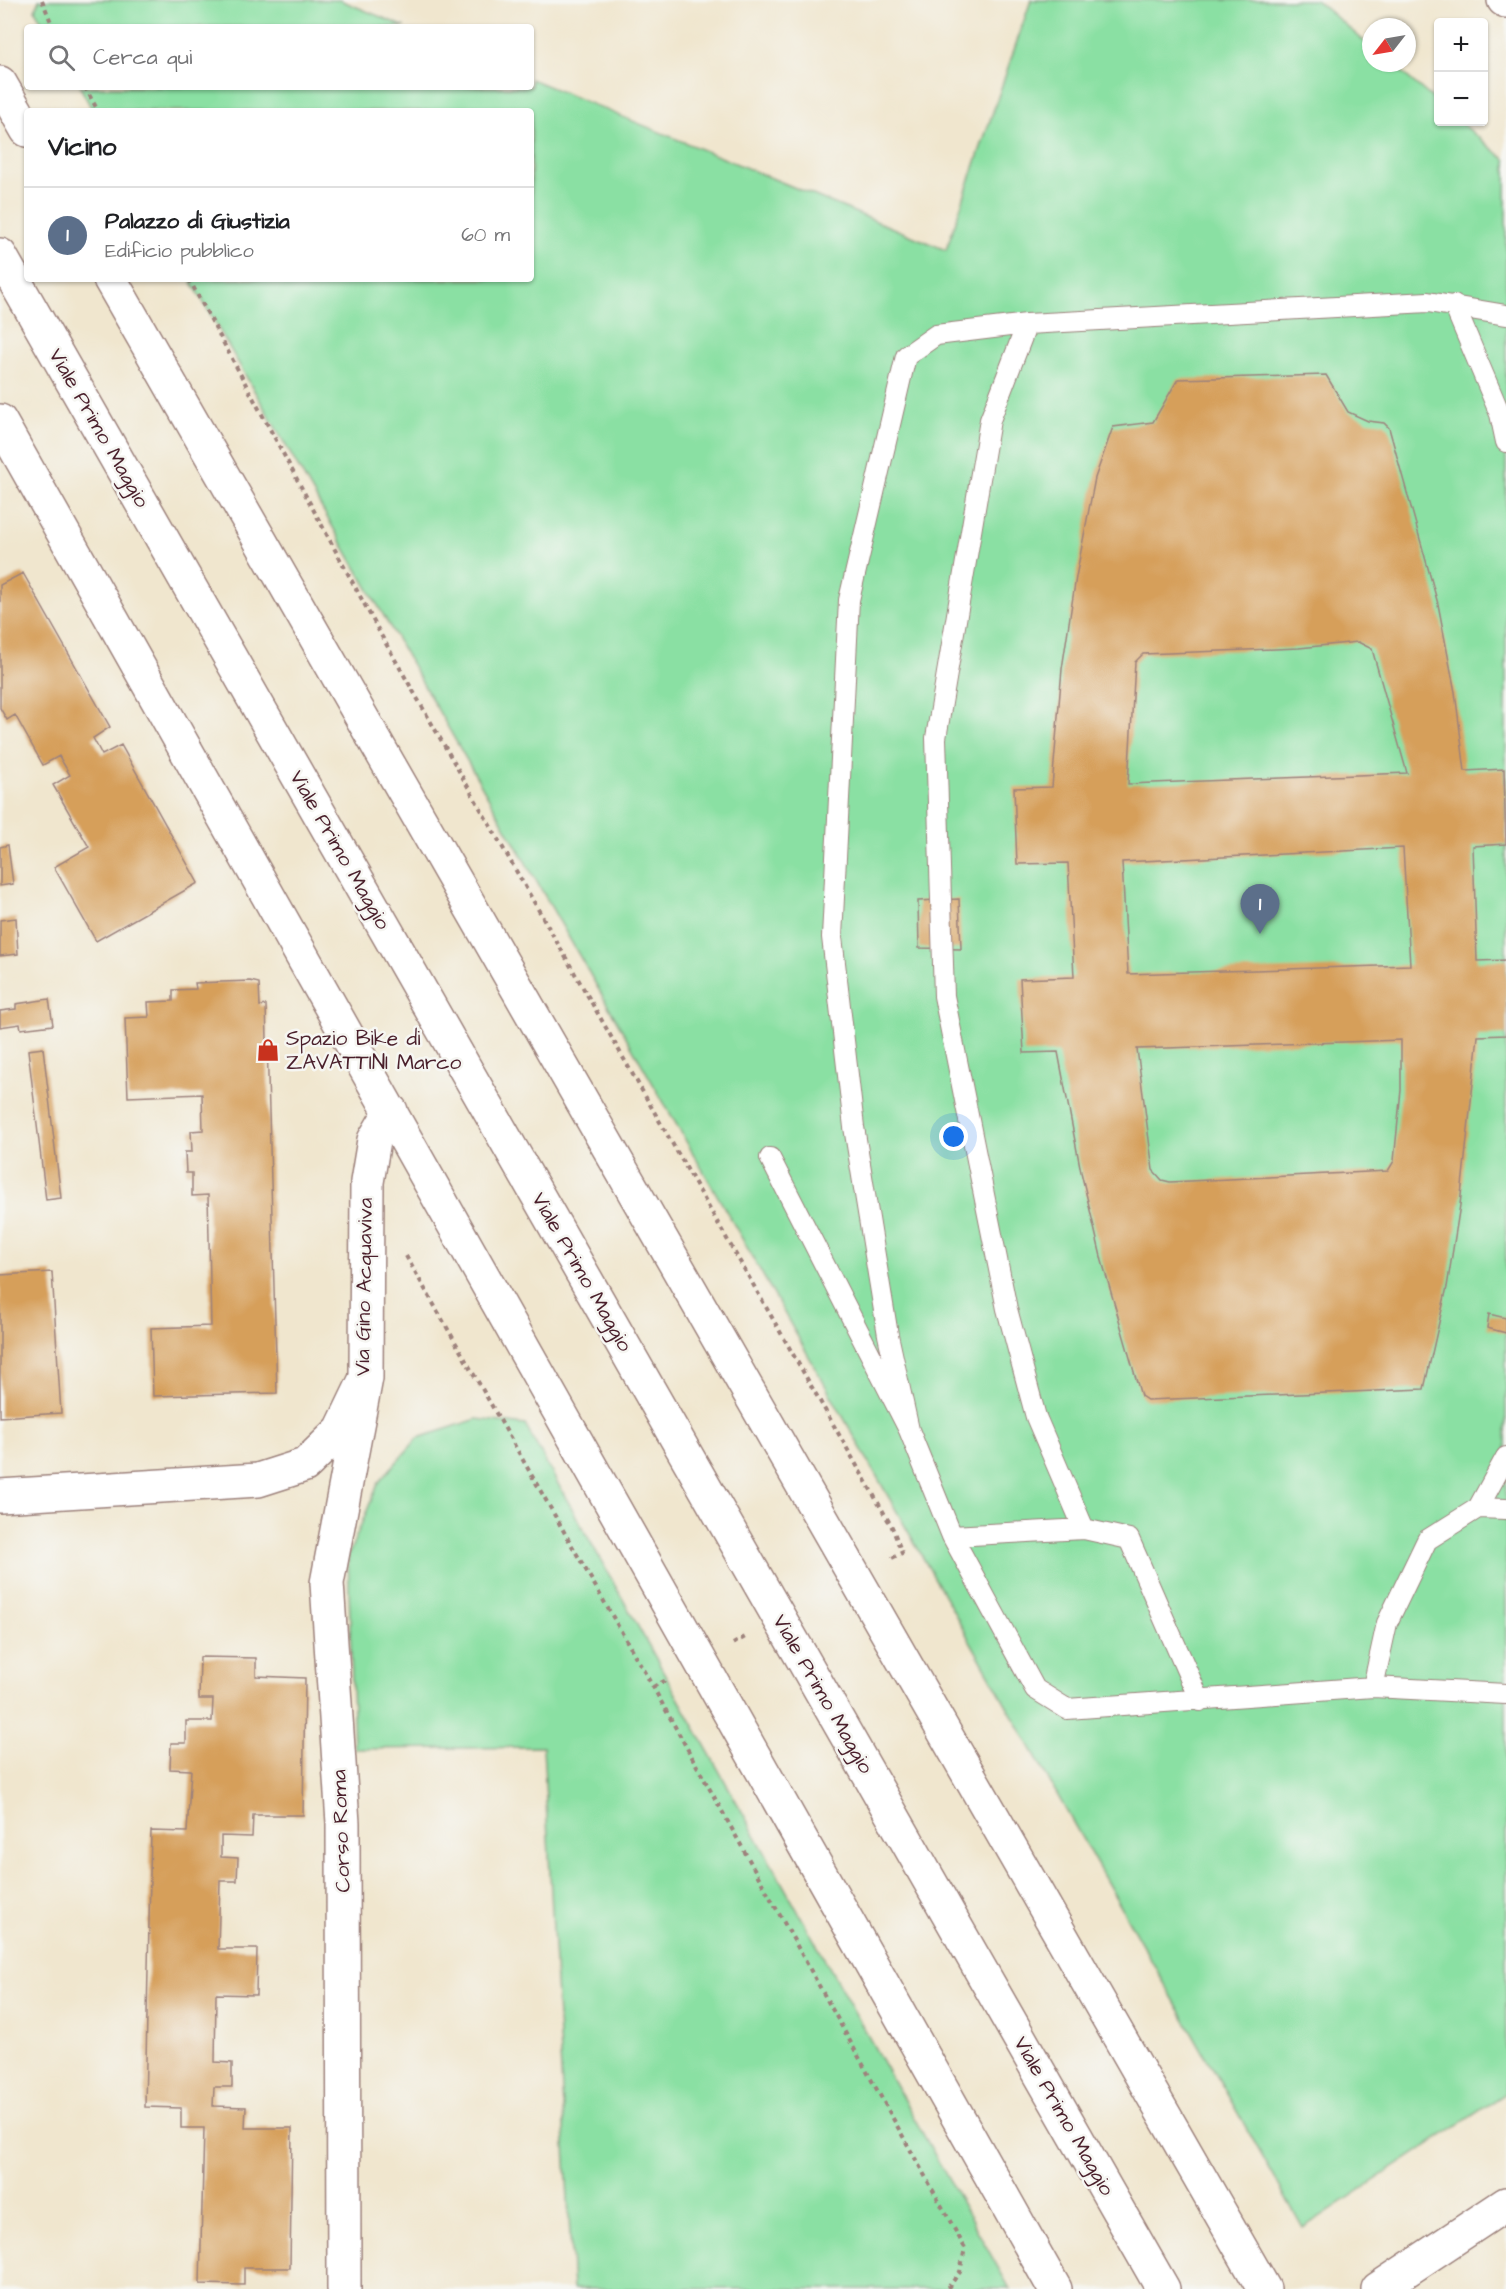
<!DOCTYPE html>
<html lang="it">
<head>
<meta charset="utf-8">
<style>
	:root { --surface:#fff; --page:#f6f6f6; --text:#202124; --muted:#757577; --line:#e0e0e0; --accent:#1a73e8 }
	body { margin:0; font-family:"Architects Daughter",sans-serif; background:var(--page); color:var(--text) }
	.controls { position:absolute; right:18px; top:18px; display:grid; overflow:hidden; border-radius:6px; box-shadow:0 2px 4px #0004 }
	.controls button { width:54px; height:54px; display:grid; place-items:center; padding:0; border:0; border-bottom:2px solid var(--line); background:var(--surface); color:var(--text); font:30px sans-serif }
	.compass { position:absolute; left:1362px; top:18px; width:54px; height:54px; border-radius:50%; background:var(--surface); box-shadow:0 2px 4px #0004; rotate:239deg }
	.you { position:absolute; left:954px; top:1137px; width:21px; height:21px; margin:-15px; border:4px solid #fff; border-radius:50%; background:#1a73e8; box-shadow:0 0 0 9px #1a73e833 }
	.badge { display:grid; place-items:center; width:39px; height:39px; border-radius:50%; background:var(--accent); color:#fff; font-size:20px; font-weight:700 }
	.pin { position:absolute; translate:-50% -50px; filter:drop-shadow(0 2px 3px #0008) }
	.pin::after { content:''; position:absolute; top:32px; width:21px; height:18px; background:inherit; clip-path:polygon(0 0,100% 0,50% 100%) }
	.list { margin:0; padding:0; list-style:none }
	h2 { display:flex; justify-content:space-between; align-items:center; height:78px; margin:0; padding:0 24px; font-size:26px }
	h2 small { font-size:20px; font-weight:400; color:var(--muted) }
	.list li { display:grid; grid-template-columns:39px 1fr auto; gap:18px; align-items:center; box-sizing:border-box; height:96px; padding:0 24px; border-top:2px solid var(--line) }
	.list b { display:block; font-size:22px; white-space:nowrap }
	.list p { margin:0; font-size:20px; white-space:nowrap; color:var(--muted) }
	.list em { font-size:20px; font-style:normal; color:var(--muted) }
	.icon { flex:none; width:33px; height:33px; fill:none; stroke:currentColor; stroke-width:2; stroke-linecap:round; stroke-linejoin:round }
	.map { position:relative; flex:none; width:1506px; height:2289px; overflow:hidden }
	.search { position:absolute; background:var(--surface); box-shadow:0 2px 4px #0004; left:24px; top:24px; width:510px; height:66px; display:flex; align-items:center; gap:15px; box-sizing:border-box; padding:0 21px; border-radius:6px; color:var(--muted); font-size:22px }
	.panel { position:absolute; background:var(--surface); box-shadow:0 2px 4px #0004; left:24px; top:108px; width:510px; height:174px; border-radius:6px }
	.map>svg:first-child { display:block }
	.green { fill:#8ae0a3; stroke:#6a8067; stroke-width:1.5 }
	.building { fill:#d69f5a; fill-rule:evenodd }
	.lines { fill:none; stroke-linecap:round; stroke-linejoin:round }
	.service-casing { stroke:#9d827c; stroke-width:22 }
	.minor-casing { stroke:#9d827c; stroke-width:36 }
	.tertiary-casing { stroke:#9d827c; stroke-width:36 }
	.path { stroke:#9d827c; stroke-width:4; stroke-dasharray:4.5 4.5; stroke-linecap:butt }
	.service { stroke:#fff; stroke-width:20 }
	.minor { stroke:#fff; stroke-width:33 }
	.tertiary { stroke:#fff; stroke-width:33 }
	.labels { text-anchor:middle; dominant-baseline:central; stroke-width:5; stroke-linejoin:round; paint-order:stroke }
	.street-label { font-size:21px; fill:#4a1f2b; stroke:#f6f6f2 }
	.poi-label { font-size:21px; fill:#4a1f2b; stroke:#f6f6f2; text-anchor:start }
</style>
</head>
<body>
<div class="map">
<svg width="1506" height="2289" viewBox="0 0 1506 2289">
	<rect width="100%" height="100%" fill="#f6f6f2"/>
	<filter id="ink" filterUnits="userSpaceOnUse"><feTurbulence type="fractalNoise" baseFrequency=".0167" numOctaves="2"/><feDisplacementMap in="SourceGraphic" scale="12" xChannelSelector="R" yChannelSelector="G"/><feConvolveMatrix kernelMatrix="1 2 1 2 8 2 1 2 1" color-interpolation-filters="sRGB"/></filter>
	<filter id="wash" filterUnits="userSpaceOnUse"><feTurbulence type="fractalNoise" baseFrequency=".008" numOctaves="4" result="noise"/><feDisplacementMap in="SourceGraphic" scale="24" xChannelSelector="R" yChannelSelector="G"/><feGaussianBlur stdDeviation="1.35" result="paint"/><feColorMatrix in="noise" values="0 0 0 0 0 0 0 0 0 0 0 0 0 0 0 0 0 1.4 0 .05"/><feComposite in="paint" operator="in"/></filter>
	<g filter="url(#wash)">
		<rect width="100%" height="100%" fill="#f0e6ce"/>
		<path class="green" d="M39,0H340L405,27H45L35,10Z
			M1031,0H1316L1371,47V63H1391L1438,103V122H1460L1506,160V2093L1303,2228L740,1235L190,279H531V111H93L80,87H531V79L946,250Z
			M477,1419L525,1425L1010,2289H573L543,1747L354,1749L348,1556L379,1482L418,1438Z"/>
		<g id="blocks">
			<path class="building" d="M1326,375L1348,412L1368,421L1384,423L1389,428L1438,604L1455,692L1465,771L1504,769L1506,844L1473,846L1477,961L1506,960V1035L1478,1036L1460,1205L1447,1287L1424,1389L1147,1400L1141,1396L1102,1261L1081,1172L1058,1052L1024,1053L1020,979L1074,977L1068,863L1017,864L1014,788L1052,787L1062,669L1076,577L1095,478L1113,427L1153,422L1178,379ZM1358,642L1372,649L1407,773L1128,784L1135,662L1143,654L1299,648ZM1403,848L1410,965L1128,974L1122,862ZM1401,1040V1090L1394,1161L1388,1171L1170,1182L1162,1180L1153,1170L1137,1049Z
				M23,573L110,727L93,738L102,755L121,745L198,883L96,941L54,867L89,847L53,785L70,775L59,756L43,765L15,715L7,720L0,708V585Z
				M8,845L13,884L0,886V847Z
				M959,899L961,949L919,948L918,901Z
				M16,918L18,954L0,956V920Z
				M250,981L259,983L260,1006L266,1005L277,1393L153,1396L151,1328L211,1326L208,1195L192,1196V1173H186L185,1152H192L191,1131L203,1130L202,1094L128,1097L125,1018L149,1017L148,1002L173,1001V990L196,989L195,983Z
				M49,999L53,1025L21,1029L20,1024L0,1027V1011L16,1009V1004Z
				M43,1048L61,1198L46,1200L28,1050Z
				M52,1272L61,1413L0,1417V1275Z
				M1489,1314L1506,1318V1333L1487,1328Z
				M200,1657L256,1658V1676L305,1678L303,1815H253L252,1837L221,1836V1857L238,1858L237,1881H220L218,1949H257L256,1995L216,1994L215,2062L232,2063V2087H214L213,2106L246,2107L245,2128H292L290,2268H244V2285L200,2284L204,2128H181V2108L145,2107L151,1831L187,1832L191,1770L170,1769L171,1743H186V1721H212L213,1699H199Z"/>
		</g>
	</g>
	<g filter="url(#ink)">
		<use href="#blocks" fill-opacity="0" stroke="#9d827c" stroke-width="1.5"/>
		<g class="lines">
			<g class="service-casing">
				<path id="service" d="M1454,305L1500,414L1506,442
					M1027,324L990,420L936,738L944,996L1007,1309L1036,1417L1084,1529L1129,1539L1200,1701
					M770,1158L909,1430L952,1536L1035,1689L1067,1709L1373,1687L1506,1694
					M909,1430L888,1335L854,1127L832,937L849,600L906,356L936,335L1027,324L1428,302L1506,315
					M1478,1508L1506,1509
					M952,1536L1084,1529
					M1373,1687L1387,1623L1427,1540L1478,1508L1506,1457"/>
			</g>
			<g class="minor-casing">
				<path id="minor" d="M1504,0L1506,1
					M0,83L27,130
					M110,279L1264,2289
					M0,421L1055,2289
					M0,1496L258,1480L305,1465L341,1430L366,1378L367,1182L374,1140L391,1111
					M344,2289L343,1823L327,1583L366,1378
					M1378,2289L1506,2204"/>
			</g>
			<g class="tertiary-casing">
				<path id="tertiary" d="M0,255L1163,2289"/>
			</g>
			<path class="path" d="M42,0L53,27
				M85,87L98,111
				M189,279L381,635L892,1527L902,1553L888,1560
				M406,1256L653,1687L965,2248L960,2272L947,2289
				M733,1644L747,1636
				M653,1687L668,1679"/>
			<use href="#service" class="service"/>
			<use href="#minor" class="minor"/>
			<use href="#tertiary" class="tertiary"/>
		</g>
	</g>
	<defs>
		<g id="shop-bare" transform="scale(1.8)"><path d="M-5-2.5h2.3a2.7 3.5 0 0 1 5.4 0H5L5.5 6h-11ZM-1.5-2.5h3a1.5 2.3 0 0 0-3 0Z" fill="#c8321e" stroke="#f6f6f2" stroke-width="2.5" paint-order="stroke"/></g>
	</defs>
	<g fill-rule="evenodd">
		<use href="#shop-bare" x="268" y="1050"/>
	</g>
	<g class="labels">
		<g class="street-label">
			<text transform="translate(99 428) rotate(60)">Viale Primo Maggio</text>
			<text transform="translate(340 850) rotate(60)">Viale Primo Maggio</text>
			<text transform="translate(582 1272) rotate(60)">Viale Primo Maggio</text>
			<text transform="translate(364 1287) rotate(-89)">Via Gino Acquaviva</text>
			<text transform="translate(823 1694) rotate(60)">Viale Primo Maggio</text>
			<text transform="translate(341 1831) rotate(-92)">Corso Roma</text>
			<text transform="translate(1064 2116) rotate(60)">Viale Primo Maggio</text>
		</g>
		<g class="poi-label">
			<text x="286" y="1038">Spazio Bike di<tspan x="286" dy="24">ZAVATTINI Marco</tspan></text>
		</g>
	</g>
</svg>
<div class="controls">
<button>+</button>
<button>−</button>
</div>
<svg class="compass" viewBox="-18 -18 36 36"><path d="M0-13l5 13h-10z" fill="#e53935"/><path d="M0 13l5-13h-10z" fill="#757577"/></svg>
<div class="you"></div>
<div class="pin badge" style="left:1260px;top:934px;background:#5c6f8a">1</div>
<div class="search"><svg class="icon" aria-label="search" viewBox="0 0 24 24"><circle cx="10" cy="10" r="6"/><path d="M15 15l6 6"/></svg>Cerca qui</div>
<section class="panel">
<h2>Vicino<small></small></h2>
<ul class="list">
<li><span class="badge" style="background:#5c6f8a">1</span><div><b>Palazzo di Giustizia</b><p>Edificio pubblico</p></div><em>60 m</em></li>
</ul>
</section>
</div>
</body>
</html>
